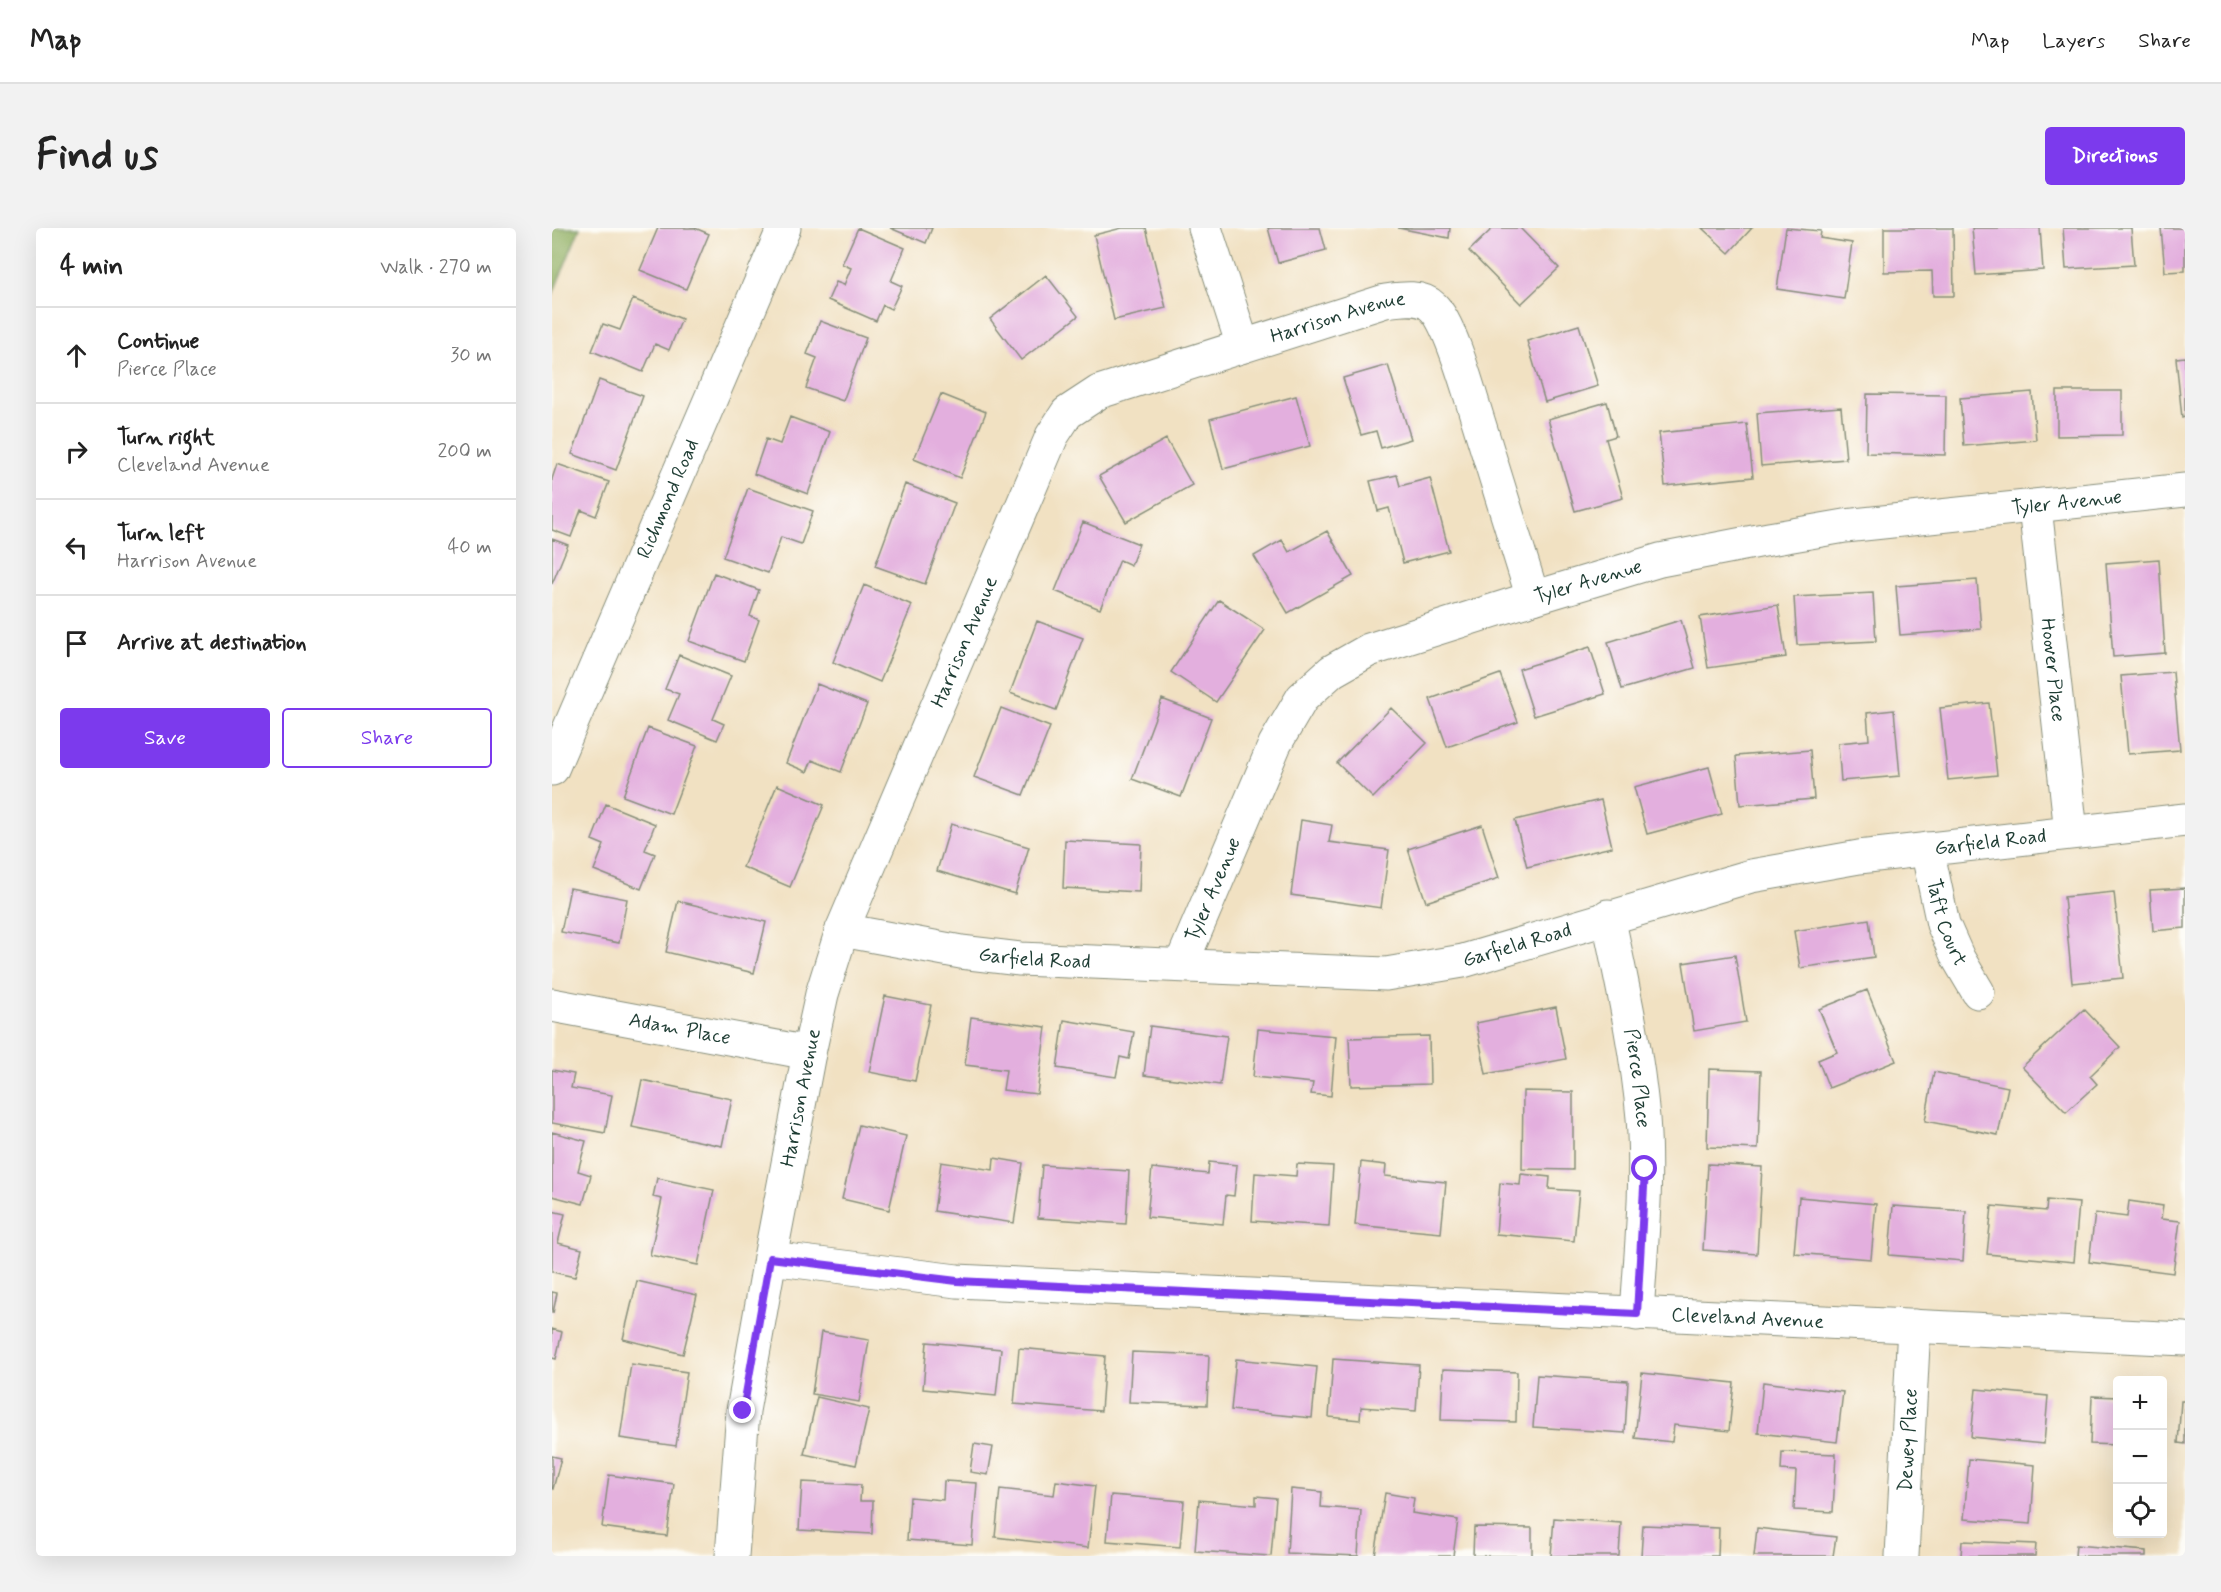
<!DOCTYPE html>
<html lang="en">
<head>
<meta charset="utf-8">
<style>
	:root { --surface:#fff; --page:#f2f2f2; --text:#222; --muted:#767676; --line:#e0e0e0; --accent:#7c3aed }
	body { margin:0; font-family:Mynerve,sans-serif; background:var(--page); color:var(--text) }
	.controls { position:absolute; right:18px; bottom:18px; display:grid; overflow:hidden; border-radius:6px; box-shadow:0 6px 24px #0002 }
	.controls button { width:54px; height:54px; display:grid; place-items:center; padding:0; border:0; border-bottom:2px solid var(--line); background:var(--surface); color:var(--text); font:30px sans-serif }
	.stop { position:absolute; width:18px; height:18px; margin:-14px; border:4px solid #7c3aed; border-radius:50%; background:#fff }
	.stop.end { background:#7c3aed; border-color:#fff; box-shadow:0 2px 6px #0008 }
	.list { margin:0; padding:0; list-style:none }
	h2 { display:flex; justify-content:space-between; align-items:center; height:78px; margin:0; padding:0 24px; font-size:26px }
	h2 small { font-size:20px; font-weight:400; color:var(--muted) }
	.list li { display:grid; grid-template-columns:39px 1fr auto; gap:18px; align-items:center; box-sizing:border-box; height:96px; padding:0 24px; border-top:2px solid var(--line) }
	.list b { display:block; font-size:22px; white-space:nowrap }
	.list p { margin:0; font-size:20px; white-space:nowrap; color:var(--muted) }
	.list em { font-size:20px; font-style:normal; color:var(--muted) }
	.actions { display:flex; gap:12px; padding:18px 24px }
	.actions a { flex:1; padding:14px 0; border:2px solid var(--accent); border-radius:6px; text-align:center; font-size:21px; color:var(--accent) }
	.actions .main { background:var(--accent); color:#fff }
	.icon { flex:none; width:33px; height:33px; fill:none; stroke:currentColor; stroke-width:2; stroke-linecap:round; stroke-linejoin:round }
	.map { position:relative; flex:none; width:1633px; height:1328px; overflow:hidden; border-radius:6px }
	header { display:flex; align-items:center; gap:36px; box-sizing:border-box; height:84px; padding:0 30px; background:var(--surface); border-bottom:2px solid var(--line) }
	header strong { font-size:28px }
	nav { display:flex; gap:33px; margin-inline-start:auto; font-size:21px }
	.intro { display:flex; align-items:center; justify-content:space-between; box-sizing:border-box; height:144px; padding:0 36px }
	h1 { margin:0; font-size:42px }
	.button { padding:15px 27px; border-radius:6px; background:var(--accent); color:#fff; font-size:21px; font-weight:700 }
	main { display:flex; gap:36px; padding:0 36px }
	aside { flex:1; background:var(--surface); border-radius:6px; box-shadow:0 6px 24px #0002 }
	.map>svg:first-child { display:block }
	.forest { fill:#90af62; stroke:#58764b; stroke-width:1.5 }
	.building { fill:#e3afde }
	.lines { fill:none; stroke-linecap:round; stroke-linejoin:round }
	.minor-casing { stroke:#888f7b; stroke-width:35 }
	.minor { stroke:#fff; stroke-width:33 }
	.route { stroke:#7c3aed; stroke-width:8 }
	.labels { text-anchor:middle; dominant-baseline:central; stroke-width:4.5; stroke-linejoin:round; paint-order:stroke }
	.street-label { font-size:20px; fill:#1f3d34; stroke:#fdfcf7 }
</style>
</head>
<body>
<header>
<strong>Map</strong>
<nav><a>Map</a><a>Layers</a><a>Share</a></nav>
</header>
<div class="intro"><h1>Find us</h1><a class="button">Directions</a></div>
<main>
<aside>
<h2>4 min<small>Walk · 270 m</small></h2>
<ul class="list">
<li><svg class="icon" aria-label="ahead" viewBox="0 0 24 24"><path d="M12 20V5M6 11l6-6 6 6"/></svg><div><b>Continue</b><p>Pierce Place</p></div><em>30 m</em></li>
<li><svg class="icon" aria-label="right" viewBox="0 0 24 24"><path d="M7 20v-9h11M14 6l5 5-5 5"/></svg><div><b>Turn right</b><p>Cleveland Avenue</p></div><em>200 m</em></li>
<li><svg class="icon" aria-label="left" viewBox="0 0 24 24"><path d="M17 20v-9H6M10 6l-5 5 5 5"/></svg><div><b>Turn left</b><p>Harrison Avenue</p></div><em>40 m</em></li>
<li><svg class="icon" aria-label="arrive" viewBox="0 0 24 24"><path d="M6 21V4h12l-3 4 3 4H6"/></svg><div><b>Arrive at destination</b></div></li>
</ul>
<div class="actions"><a class="main">Save</a><a>Share</a></div>
</aside>
<div class="map">
<svg width="1633" height="1328" viewBox="0 0 1633 1328">
	<rect width="100%" height="100%" fill="#fdfcf7"/>
	<filter id="ink" filterUnits="userSpaceOnUse"><feTurbulence type="fractalNoise" baseFrequency=".0167" numOctaves="2"/><feDisplacementMap in="SourceGraphic" scale="12" xChannelSelector="R" yChannelSelector="G"/><feConvolveMatrix kernelMatrix="1 2 1 2 8 2 1 2 1" color-interpolation-filters="sRGB"/></filter>
	<filter id="wash" filterUnits="userSpaceOnUse"><feTurbulence type="fractalNoise" baseFrequency=".008" numOctaves="4" result="noise"/><feDisplacementMap in="SourceGraphic" scale="24" xChannelSelector="R" yChannelSelector="G"/><feGaussianBlur stdDeviation="1.35" result="paint"/><feColorMatrix in="noise" values="0 0 0 0 0 0 0 0 0 0 0 0 0 0 0 0 0 1.4 0 .05"/><feComposite in="paint" operator="in"/></filter>
	<g filter="url(#wash)">
		<rect width="100%" height="100%" fill="#f1e1c2"/>
		<path class="forest" d="M0,0H28L0,68Z"/>
		<g id="blocks">
			<path class="building" d="M106,0H143L157,6L134,61L88,42Z
				M306,0L353,20L339,53L350,58L339,81L331,77L324,93L276,72L284,54L292,57L299,40L290,36Z
				M338,0H380L374,15Z
				M570,0H594L614,80L562,92L542,7Z
				M716,0H768L774,22L726,35Z
				M846,0H898L897,10Z
				M941,0H968L1007,40L969,76L917,23Z
				M1150,0H1200L1177,25Z
				M1234,0L1269,3L1268,10L1300,15L1292,71L1225,61Z
				M1332,0H1401L1402,68H1381L1380,43L1332,44Z
				M1420,0H1488L1491,42L1424,47Z
				M1511,0H1579L1582,37L1514,41Z
				M1609,0H1633V43L1613,44Z
				M494,47L526,88L469,132L438,91Z
				M81,71L130,91L117,122L103,116L91,144L40,123L51,96L68,102Z
				M268,93L314,110L291,173L254,160L265,130L255,126Z
				M1027,97L1046,158L993,174L975,113Z
				M1633,129V189L1630,190L1624,130Z
				M836,137L859,211L829,220L824,203L809,207L791,150Z
				M47,152L91,168L64,242L20,226Z
				M1505,163H1570V207L1505,208Z
				M1480,164L1484,212L1412,218L1408,170Z
				M389,166L434,184L408,250L362,231Z
				M1315,166L1394,167L1393,227L1314,225Z
				M744,168L758,218L671,241L658,191Z
				M1055,174L1064,208L1054,211L1071,270L1023,283L996,191Z
				M1289,179L1294,231L1209,238L1205,185Z
				M238,189L278,204L256,266L202,246L214,211L228,216Z
				M1195,196L1201,249L1113,258L1107,205Z
				M614,211L640,257L574,294L547,248Z
				M5,236L57,254L44,288L29,282L19,309L0,302V251Z
				M845,247L848,258L878,250L897,323L851,335L837,280L826,283L818,253Z
				M353,256L403,275L373,356L323,338Z
				M196,260L261,283L249,316L229,309L216,345L171,329Z
				M531,294L587,316L579,337L568,332L548,381L503,363Z
				M775,303L801,348L736,385L702,328L730,312L737,324Z
				M0,311L16,317L0,356Z
				M1607,331L1613,425L1561,429L1554,335Z
				M162,345L207,362L198,388L207,392L192,433L137,413Z
				M1425,352L1429,401L1348,407L1344,358Z
				M312,357L360,377L328,454L281,434Z
				M1321,365L1324,413L1245,417L1242,369Z
				M667,372L713,402L664,474L619,444Z
				M1226,377L1234,429L1156,440L1148,389Z
				M1129,392L1143,440L1070,461L1056,414Z
				M485,393L531,410L504,482L458,465Z
				M1038,419L1053,466L982,488L967,441Z
				M127,427L179,448L161,491L172,496L165,512L116,492L127,466L113,461Z
				M1621,444L1628,522L1576,526L1569,448Z
				M948,446L966,494L895,519L878,471Z
				M265,456L315,476L289,544L260,532L255,544L234,535Z
				M610,471L659,490L629,569L580,551Z
				M1437,475L1445,547L1396,552L1388,480Z
				M449,480L498,499L471,567L422,549Z
				M839,480L875,515L821,570L785,535Z
				M1342,482L1348,548L1289,553L1286,515L1317,512L1315,485Z
				M96,500L145,518L119,586L71,568Z
				M1258,522L1262,571L1188,577L1184,528Z
				M1157,539L1170,586L1095,606L1082,559Z
				M225,557L272,577L238,659L191,639Z
				M1049,572L1060,619L975,639L963,592Z
				M54,576L103,596L93,622L103,626L89,661L42,642L52,617L40,612Z
				M749,592L780,597L777,614L837,622L829,680L739,667Z
				M399,596L477,619L463,666L385,643Z
				M930,597L947,650L874,674L856,621Z
				M513,612L589,616L587,664L511,660Z
				M18,660L75,671L67,715L9,704Z
				M1633,660V700L1601,703L1598,662Z
				M1562,664L1571,750L1520,755L1512,669Z
				M126,673L214,694L202,745L114,724Z
				M1317,691L1322,729L1248,740L1242,703Z
				M1183,727L1194,794L1142,803L1131,735Z
				M1315,762L1344,833L1277,860L1266,832L1285,824L1267,781Z
				M333,768L379,777L363,853L317,844Z
				M1004,779L1014,831L934,846L924,795Z
				M1532,781L1568,819L1538,848L1545,856L1514,884L1470,839Z
				M419,789L494,799L485,866L451,862L454,842L413,837Z
				M512,792L582,804L577,831L568,829L564,849L505,840Z
				M598,798L675,808L668,857L592,847Z
				M706,801L784,808L779,868L759,866L761,855L701,849Z
				M877,808L878,856L799,858L797,810Z
				M1157,841L1209,843L1206,921L1155,919Z
				M0,842L22,846L19,860L60,867L53,905L0,895Z
				M1382,844L1456,859L1446,907L1373,893Z
				M90,852L180,871L170,918L80,899Z
				M971,863L1021,864V942L970,941Z
				M307,897L354,908L337,982L290,971Z
				M0,904L34,913L26,943L39,947L31,976L0,968Z
				M442,930L471,935L462,995L382,983L389,934L441,942Z
				M657,934L685,937L682,968L674,967L671,996L595,989L600,940L656,946Z
				M809,934L834,937L833,948L894,954L889,1005L803,997Z
				M745,936L781,938L777,998L700,993L703,945L744,948Z
				M1156,936L1210,939L1205,1026L1151,1022Z
				M490,937L577,943L574,996L486,990Z
				M969,946L998,949L997,961L1027,963L1022,1013L944,1006L948,955L968,957Z
				M105,950L162,962L146,1037L98,1027L110,971L101,969Z
				M1247,969L1324,976L1319,1031L1242,1025Z
				M1495,972L1527,975L1522,1034L1435,1026L1440,978L1494,983Z
				M1577,973L1611,978L1609,991L1628,993L1621,1045L1537,1034L1543,985L1575,989Z
				M1341,978L1414,983L1411,1033L1337,1027Z
				M0,983L13,986L6,1015L30,1021L23,1049L0,1044Z
				M85,1053L145,1067L131,1126L71,1111Z
				M0,1064L5,1065L1,1085H0Z
				M0,1101L10,1104L4,1131L0,1130Z
				M269,1104L317,1112L307,1174L260,1166Z
				M375,1114L449,1121L444,1168L371,1161Z
				M467,1120L553,1128L549,1183L462,1176Z
				M580,1124L657,1127L655,1177L577,1174Z
				M684,1131L765,1139L760,1190L679,1182Z
				M781,1131L867,1137L864,1183L809,1179L808,1192L777,1189Z
				M79,1136L135,1144L124,1218L68,1210Z
				M891,1141L965,1144L964,1194L889,1192Z
				M1090,1145L1182,1155L1177,1203L1122,1197L1120,1214L1083,1210Z
				M985,1147L1076,1153L1073,1205L981,1199Z
				M1211,1154L1291,1164L1285,1214L1206,1205Z
				M1424,1161L1496,1168L1492,1216L1419,1209Z
				M1540,1168L1566,1169V1217L1538,1216Z
				M265,1169L317,1181L304,1237L252,1226Z
				M1629,1173H1633V1216L1626,1215Z
				M422,1216L441,1219L436,1247L418,1244Z
				M1230,1224L1284,1226L1281,1284L1242,1282L1244,1243L1229,1242Z
				M0,1228L9,1230L1,1261L0,1260Z
				M1417,1231L1483,1237L1479,1296L1412,1291Z
				M57,1247L122,1256L115,1308L50,1299Z
				M392,1253L425,1255L420,1317L355,1312L358,1269L391,1272Z
				M504,1253L543,1258L536,1320L443,1309L448,1261L502,1267Z
				M250,1254L309,1257L308,1273H321L320,1306L247,1302Z
				M739,1261L770,1264L769,1279L809,1282L806,1328L735,1325Z
				M833,1265L862,1270L860,1285L906,1292L901,1328H823Z
				M559,1267L632,1273L628,1319L555,1313Z
				M704,1268L724,1270L719,1328L643,1323L647,1272L704,1277Z
				M1002,1290L1069,1295L1067,1328H999Z
				M1091,1297L1167,1300L1166,1328H1089Z
				M922,1299L980,1300V1328H921Z
				M1205,1300L1284,1309L1281,1328H1202Z
				M1410,1313L1484,1316L1483,1328H1409Z
				M1524,1317L1594,1323V1328H1523Z"/>
		</g>
	</g>
	<g filter="url(#ink)">
		<use href="#blocks" fill-opacity="0" stroke="#888f7b" stroke-width="1.5"/>
		<g class="lines">
			<g class="minor-casing">
				<g id="minor">
					<path d="M653,0L691,118"/>
					<path id="s1" d="M1483,279L1519,604"/>
					<path id="s2" d="M0,541L232,0"/>
					<path id="s3" d="M1375,621L1391,696L1406,730L1426,764"/>
					<path id="s4" d="M1056,688C1070,755 1085,822 1091,890C1096,955 1089,1021 1085,1086"/>
					<path id="s5" d="M290,702L409,724L468,731L834,746L911,733L1199,648L1307,629L1633,592"/>
					<path id="s6" d="M629,737L723,516L750,470L780,443L817,422L981,370L1108,332L1217,311L1293,298L1633,262"/>
					<path id="s7" d="M0,777L257,825"/>
					<path id="s8" d="M218,1030L405,1053L1633,1111"/>
					<path id="s9" d="M180,1328L191,1183L218,1030L257,825L270,766L290,702L500,208L515,185L547,164L833,73C848,71 869,67 881,79C899,96 917,164 925,189C944,250 963,310 981,370"/>
					<path id="s10" d="M1350,1328L1362,1098"/>
				</g>
			</g>
			<use href="#minor" class="minor"/>
		</g>
	</g>
	<g class="lines" filter="url(#ink)">
		<path class="route" d="M191,1183L218,1030L405,1053L1085,1086L1093,941"/>
	</g>
	<g class="labels">
		<g class="street-label">
			<text stroke="none"><textPath href="#s9" startOffset="1490">Harrison Avenue</textPath></text>
			<text stroke="none"><textPath href="#s2" startOffset="294">Richmond Road</textPath></text>
			<text stroke="none"><textPath href="#s6" startOffset="1092">Tyler Avenue</textPath></text>
			<text stroke="none"><textPath href="#s6" startOffset="606">Tyler Avenue</textPath></text>
			<text stroke="none"><textPath href="#s9" startOffset="950">Harrison Avenue</textPath></text>
			<text stroke="none"><textPath href="#s1" startOffset="164">Hoover Place</textPath></text>
			<text stroke="none"><textPath href="#s5" startOffset="1167">Garfield Road</textPath></text>
			<text stroke="none"><textPath href="#s6" startOffset="82">Tyler Avenue</textPath></text>
			<text stroke="none"><textPath href="#s3" startOffset="76">Taft Court</textPath></text>
			<text stroke="none"><textPath href="#s5" startOffset="681">Garfield Road</textPath></text>
			<text stroke="none"><textPath href="#s5" startOffset="195">Garfield Road</textPath></text>
			<text stroke="none"><textPath href="#s7" startOffset="130">Adam Place</textPath></text>
			<text stroke="none"><textPath href="#s4" startOffset="165">Pierce Place</textPath></text>
			<text stroke="none"><textPath href="#s9" startOffset="464">Harrison Avenue</textPath></text>
			<text stroke="none"><textPath href="#s8" startOffset="980">Cleveland Avenue</textPath></text>
			<text stroke="none"><textPath href="#s10" startOffset="116">Dewey Place</textPath></text>
		</g>
	</g>
</svg>
<div class="controls">
<button>+</button>
<button>−</button>
<button><svg class="icon" aria-label="locate" viewBox="0 0 24 24"><circle cx="12" cy="12" r="6"/><path d="M12 2v4M12 18v4M2 12h4M18 12h4"/></svg></button>
</div>
<div class="stop" style="left:1093px;top:941px"></div>
<div class="stop end" style="left:191px;top:1183px"></div>
</div>
</main>
</body>
</html>
